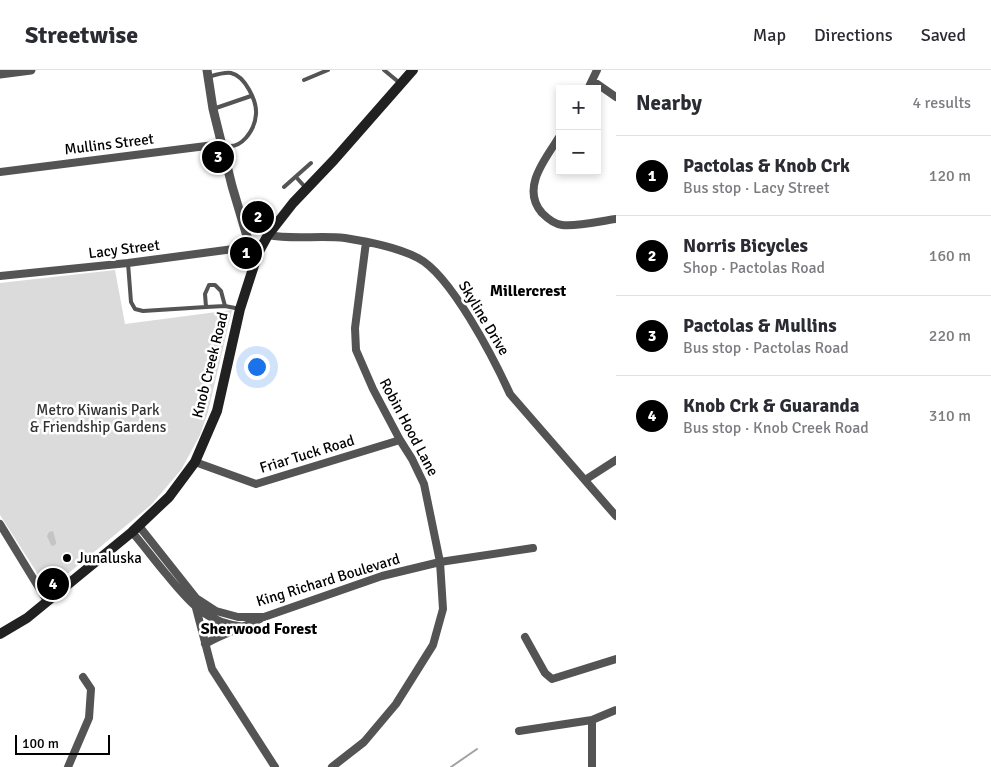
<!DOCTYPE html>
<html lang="en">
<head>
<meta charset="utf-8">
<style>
	:root { --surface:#fff; --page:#f2f2f3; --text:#2b2b33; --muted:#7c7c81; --line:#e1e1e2; --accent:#000 }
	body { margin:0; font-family:Signika,sans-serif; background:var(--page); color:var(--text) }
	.controls { position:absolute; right:15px; top:15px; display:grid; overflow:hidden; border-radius:0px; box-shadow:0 2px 8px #0003 }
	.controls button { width:45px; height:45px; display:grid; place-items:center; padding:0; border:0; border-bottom:1px solid var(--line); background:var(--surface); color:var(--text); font:25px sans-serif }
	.scale { position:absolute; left:15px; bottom:12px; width:95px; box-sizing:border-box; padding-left:5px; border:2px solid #000; border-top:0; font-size:14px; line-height:18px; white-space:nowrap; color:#000; -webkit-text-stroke:4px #fff; paint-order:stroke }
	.you { position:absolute; left:256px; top:296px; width:18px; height:18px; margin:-12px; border:4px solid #fff; border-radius:50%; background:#1a73e8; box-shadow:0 0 0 8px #1a73e833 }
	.badge { display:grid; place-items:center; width:32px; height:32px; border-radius:50%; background:var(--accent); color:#fff; font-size:16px; font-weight:700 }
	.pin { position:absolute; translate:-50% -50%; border:2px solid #fff; box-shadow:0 1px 5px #0006 }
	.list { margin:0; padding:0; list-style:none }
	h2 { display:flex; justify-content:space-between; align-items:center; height:65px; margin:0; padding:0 20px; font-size:21px }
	h2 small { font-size:16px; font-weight:400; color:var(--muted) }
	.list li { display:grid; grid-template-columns:32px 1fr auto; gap:15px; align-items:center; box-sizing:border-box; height:80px; padding:0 20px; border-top:1px solid var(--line) }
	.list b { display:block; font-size:19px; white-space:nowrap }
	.list p { margin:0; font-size:16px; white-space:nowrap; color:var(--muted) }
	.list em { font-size:16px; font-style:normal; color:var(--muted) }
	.map { position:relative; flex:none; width:616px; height:697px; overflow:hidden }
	header { display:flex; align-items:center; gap:30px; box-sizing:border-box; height:70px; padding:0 25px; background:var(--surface); border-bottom:1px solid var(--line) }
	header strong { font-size:24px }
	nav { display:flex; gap:28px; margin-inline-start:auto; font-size:18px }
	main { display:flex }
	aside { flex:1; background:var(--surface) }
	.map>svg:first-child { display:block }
	.green { fill:#dbdbdb }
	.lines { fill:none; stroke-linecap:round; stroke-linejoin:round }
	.stream { stroke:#a2a2a2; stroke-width:2 }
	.building { fill:#c4c4c4 }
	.service { stroke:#545454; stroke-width:4 }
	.minor { stroke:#545454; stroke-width:8 }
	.tertiary { stroke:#545454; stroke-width:9 }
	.secondary { stroke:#212121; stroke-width:10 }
	.poi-dot { fill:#000; stroke:#fff; stroke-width:2 }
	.labels { text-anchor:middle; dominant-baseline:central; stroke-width:5; stroke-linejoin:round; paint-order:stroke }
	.street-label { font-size:15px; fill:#000; stroke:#fff }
	.park-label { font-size:15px; fill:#323232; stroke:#fff }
	.poi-label { font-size:15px; fill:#000; stroke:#fff; text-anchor:start }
	.neighbourhood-label { font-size:16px; font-weight:bold; fill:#000; stroke:#fff }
</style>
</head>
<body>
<header>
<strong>Streetwise</strong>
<nav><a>Map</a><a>Directions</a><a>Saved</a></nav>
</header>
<main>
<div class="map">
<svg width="616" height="697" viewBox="0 0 616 697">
	<rect width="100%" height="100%" fill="#fff"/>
	<path class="green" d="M115,200L125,254L232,240L208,342L200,365L181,400L151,435L48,520L0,445V213Z"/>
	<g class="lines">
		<path class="stream" d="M451,697L477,679"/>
	</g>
	<path class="building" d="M53,461L56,472V474L53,476L51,475L47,466L49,462Z"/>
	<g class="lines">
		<path class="service" d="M384,0L401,14
			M208,7C215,5 224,2 231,3C245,6 257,31 256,44C255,60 241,81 224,75
			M304,10L328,0
			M213,39L251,26
			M296,107L305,117
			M284,117L311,93
			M128,193L131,232L135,239L143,241L206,237L205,224L209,215H215L221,221L225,236
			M206,237L225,236L240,239"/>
		<path class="minor" d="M593,11L616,27
			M588,19L597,0
			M560,66C546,88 520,118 542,143C547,148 554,154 562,155C576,157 601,151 616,149
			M0,102L222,74
			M268,165C293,170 319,165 345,168C369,172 397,177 418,188C451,205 494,289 510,324L616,446
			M0,206L128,193L241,178L249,173
			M195,392L256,414L400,370
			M585,410L616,390
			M0,454L47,531
			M139,456L196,528L216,541L238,547H264L382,506L440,492L533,478
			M132,462C144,476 155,491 167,505C189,532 207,554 245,557
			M196,538L212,599L275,697
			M525,567L545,603L552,609L616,589
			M205,574C222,564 242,558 260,549
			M592,650V697
			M519,661L592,650L616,640
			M68,697L89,648L91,619L83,607
			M332,697L364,672L396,634L433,575L443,539L440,492L424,414L412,389L400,370L373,319L356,280L355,258L366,172"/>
		<path class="tertiary" d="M207,0L213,39L232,116L249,173L258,183
			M0,4L31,0"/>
		<path class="secondary" d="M0,564L27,548L132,462L169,427L195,392L217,341L240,239L258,183L268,165L293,133L334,90L413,0"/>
	</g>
	<circle class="poi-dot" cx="67" cy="488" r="5"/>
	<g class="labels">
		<g class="street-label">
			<text transform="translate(109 74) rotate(-7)">Mullins Street</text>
			<text transform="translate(124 179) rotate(-7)">Lacy Street</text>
			<text transform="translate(484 248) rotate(59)">Skyline Drive</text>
			<text transform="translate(210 295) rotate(-76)">Knob Creek Road</text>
			<text transform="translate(409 357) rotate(62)">Robin Hood Lane</text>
			<text transform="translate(307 384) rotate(-17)">Friar Tuck Road</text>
			<text transform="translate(328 510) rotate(-17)">King Richard Boulevard</text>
		</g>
		<g class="park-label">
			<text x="98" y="340">Metro Kiwanis Park<tspan x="98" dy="17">&amp; Friendship Gardens</tspan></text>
		</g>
		<g class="poi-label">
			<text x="77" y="488">Junaluska</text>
		</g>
		<g class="neighbourhood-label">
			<text x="528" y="221">Millercrest</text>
			<text x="259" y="559">Sherwood Forest</text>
		</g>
	</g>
</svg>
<div class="controls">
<button>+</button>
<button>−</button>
</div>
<div class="scale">100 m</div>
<div class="you"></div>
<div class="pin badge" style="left:246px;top:183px">1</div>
<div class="pin badge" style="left:258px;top:147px">2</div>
<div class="pin badge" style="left:218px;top:87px">3</div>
<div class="pin badge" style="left:53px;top:514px">4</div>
</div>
<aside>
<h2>Nearby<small>4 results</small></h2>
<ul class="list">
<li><span class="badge">1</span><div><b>Pactolas &amp; Knob Crk</b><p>Bus stop · Lacy Street</p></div><em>120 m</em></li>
<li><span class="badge">2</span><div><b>Norris Bicycles</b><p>Shop · Pactolas Road</p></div><em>160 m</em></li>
<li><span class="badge">3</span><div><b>Pactolas &amp; Mullins</b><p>Bus stop · Pactolas Road</p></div><em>220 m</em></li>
<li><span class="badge">4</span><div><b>Knob Crk &amp; Guaranda</b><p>Bus stop · Knob Creek Road</p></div><em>310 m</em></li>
</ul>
</aside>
</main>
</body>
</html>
